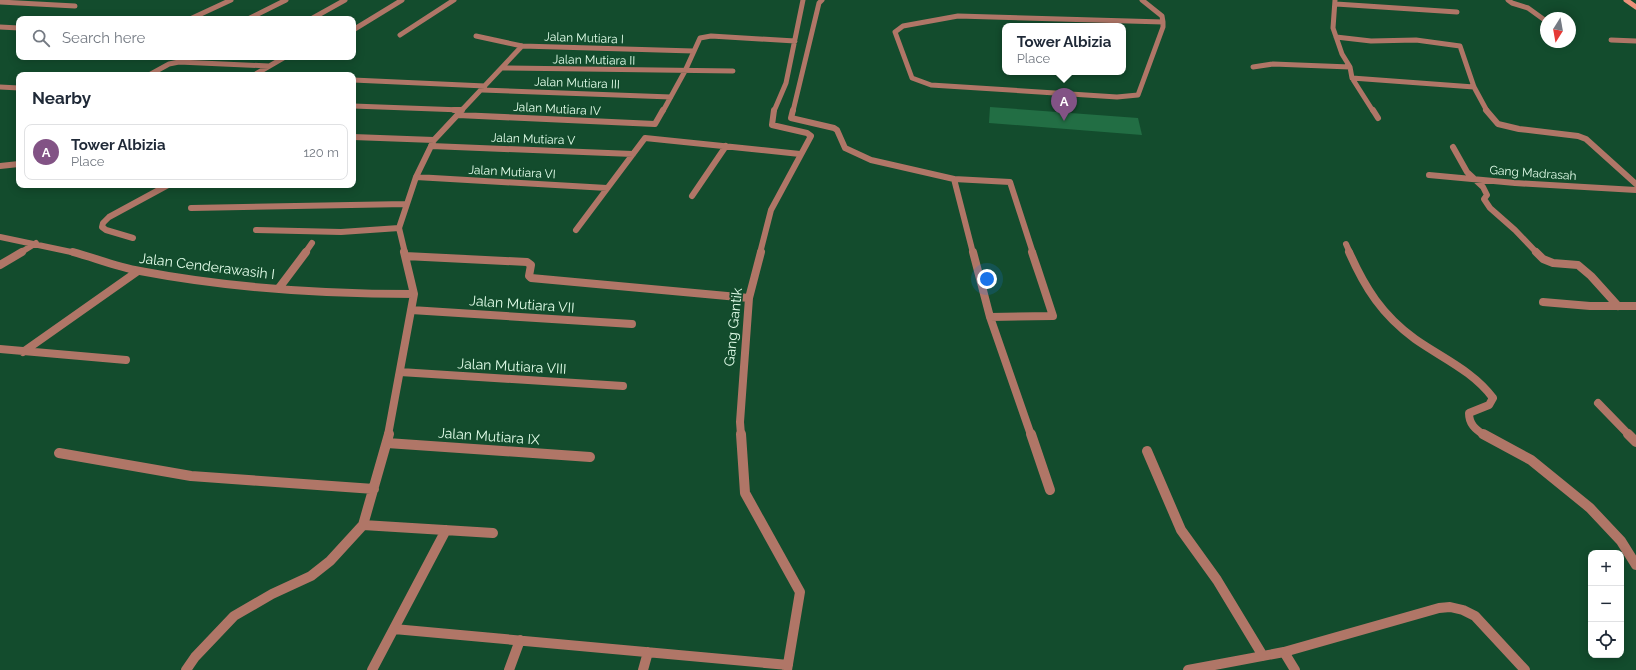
<!DOCTYPE html>
<html lang="en">
<head>
<meta charset="utf-8">
<style>
	:root { --surface:#fff; --page:#f6f6f7; --text:#1f2937; --muted:#747a83; --line:#e0e1e3; --accent:#825385 }
	body { margin:0; font-family:Raleway,sans-serif; background:var(--page); color:var(--text) }
	.controls { position:absolute; right:12px; bottom:12px; display:grid; overflow:hidden; border-radius:8px; box-shadow:0 2px 10px #0003 }
	.controls button { width:36px; height:36px; display:grid; place-items:center; padding:0; border:0; border-bottom:1px solid var(--line); background:var(--surface); color:var(--text); font:20px sans-serif }
	.compass { position:absolute; left:1540px; top:12px; width:36px; height:36px; border-radius:50%; background:var(--surface); box-shadow:0 2px 10px #0003; rotate:191deg }
	.you { position:absolute; left:987px; top:279px; width:14px; height:14px; margin:-10px; border:3px solid #fff; border-radius:50%; background:#1a73e8; box-shadow:0 0 0 6px #1a73e833 }
	.badge { display:grid; place-items:center; width:26px; height:26px; border-radius:50%; background:var(--accent); color:#fff; font-size:13px; font-weight:700 }
	.pin { position:absolute; translate:-50% -33px; filter:drop-shadow(0 1px 2px #0008) }
	.pin::after { content:''; position:absolute; top:21px; width:14px; height:12px; background:inherit; clip-path:polygon(0 0,100% 0,50% 100%) }
	.popup { position:absolute; left:1002px; top:23px; width:124px; height:52px; box-sizing:border-box; display:grid; place-content:center; border-radius:8px; background:var(--surface); filter:drop-shadow(0 1px 3px #0005); font-size:13px; white-space:nowrap; color:var(--muted) }
	.popup b { font-size:15px; color:var(--text) }
	.popup::after { content:''; position:absolute; left:50%; top:100%; margin-left:-8px; border:8px solid transparent; border-top-color:var(--surface) }
	.list { margin:0; padding:0; list-style:none }
	h2 { display:flex; justify-content:space-between; align-items:center; height:52px; margin:0; padding:0 16px; font-size:17px }
	h2 small { font-size:13px; font-weight:400; color:var(--muted) }
	.list li { display:grid; grid-template-columns:26px 1fr auto; gap:12px; align-items:center; box-sizing:border-box; height:56px; margin:0 8px 8px; padding:0 8px; border:1px solid var(--line); border-radius:8px }
	.list b { display:block; font-size:15px; white-space:nowrap }
	.list p { margin:0; font-size:13px; white-space:nowrap; color:var(--muted) }
	.list em { font-size:13px; font-style:normal; color:var(--muted) }
	.icon { flex:none; width:22px; height:22px; fill:none; stroke:currentColor; stroke-width:2; stroke-linecap:round; stroke-linejoin:round }
	.map { position:relative; flex:none; width:1636px; height:670px; overflow:hidden }
	.search { position:absolute; background:var(--surface); box-shadow:0 2px 10px #0003; left:16px; top:16px; width:340px; height:44px; display:flex; align-items:center; gap:10px; box-sizing:border-box; padding:0 14px; border-radius:8px; color:var(--muted); font-size:15px }
	.panel { position:absolute; background:var(--surface); box-shadow:0 2px 10px #0003; left:16px; top:72px; width:340px; height:116px; border-radius:8px }
	.map>svg:first-child { display:block }
	.building { fill:#226e44 }
	.lines { fill:none; stroke-linecap:round; stroke-linejoin:round }
	.lane-far3 { stroke:#b07667; stroke-width:5 }
	.lane-far2 { stroke:#b07667; stroke-width:6 }
	.lane-far1 { stroke:#b07667; stroke-width:8 }
	.lane { stroke:#b07667; stroke-width:10 }
	.street-far3 { stroke:#b07667; stroke-width:5 }
	.street-far2 { stroke:#b07667; stroke-width:6 }
	.street-far1 { stroke:#b07667; stroke-width:8 }
	.street { stroke:#b07667; stroke-width:10 }
	.secondary { stroke:#ed927b; stroke-width:5 }
	.labels { text-anchor:middle; dominant-baseline:central; stroke-width:3.5; stroke-linejoin:round; paint-order:stroke }
	.far-street-label { font-size:12px; fill:#e1fde9; stroke:#134c2d }
	.street-label { font-size:14px; fill:#e1fde9; stroke:#134c2d }
</style>
</head>
<body>
<div class="map">
<svg width="1636" height="670" viewBox="0 0 1636 670">
	<rect width="100%" height="100%" fill="#134c2d"/>
	<path class="building" d="M990,107L1138,118L1142,135L989,123Z"/>
	<g class="lines">
		<path class="lane-far3" d="M1142,0L1162,16L1163,22
			M1508,0L1512,3L1528,8L1546,21
			M0,2L75,6
			M958,16L1163,22V27L1138,95L1117,97L931,85L912,78L895,32L903,26Z
			M793,111L819,3L822,0"/>
		<path class="lane-far2" d="M793,110L791,118L834,128L837,130L845,148L871,160L954,179L973,253
			M954,179L1010,182L1033,253
			M133,238L106,230L102,227L103,223L109,217L168,185"/>
		<path class="lane-far1" d="M973,252L990,317L1031,435
			M990,317L1053,316L1032,252"/>
		<path class="lane" d="M1031,434L1050,490"/>
		<path class="street-far3" d="M1335,0L1333,28L1342,54L1350,67L1352,78L1373,111
			M1336,4L1457,12
			M190,19L231,0
			M248,19L286,0
			M311,19L345,0
			M0,27L19,28
			M353,30L402,0
			M400,35L454,0
			M476,36L522,46L693,51
			M1336,37L1371,41L1416,40L1460,46L1474,87L1487,111
			M1611,40L1636,41
			M1253,67L1273,64L1350,67
			M502,68L733,71
			M149,75L169,64L179,62L269,66
			M254,75L285,57
			M1352,78L1474,87
			M353,80L485,86
			M0,87L19,88
			M482,90L671,97
			M353,106L462,110
			M461,111L522,46
			M663,111L685,71L700,38L711,36L795,41
			M774,111L786,83L803,0"/>
		<path class="street-far2" d="M454,110H462
			M1373,110L1378,118
			M1486,110L1498,124L1519,129L1578,136L1586,139L1636,184
			M458,115L655,124L663,110
			M353,137L434,140
			M431,146L633,154
			M1453,147L1467,172L1483,187L1487,195L1484,199L1490,208L1515,230L1537,253
			M0,166L19,164
			M1429,175L1515,183L1636,190
			M416,177L607,188
			M692,196L726,146
			M191,208L406,204
			M256,230L341,232L399,228
			M576,230L645,138L800,154
			M0,237L76,253
			M1346,244L1350,253
			M20,253L36,243
			M305,253L312,243
			M405,253L399,228L416,177L434,140L462,110
			M760,253L771,210L811,136L807,133L772,125L774,110"/>
		<path class="street-far1" d="M73,252C95,258 117,267 140,271C229,288 323,294 414,294
			M1349,252C1365,288 1382,315 1415,339C1442,358 1473,371 1493,398L1489,405L1469,413C1469,424 1475,429 1484,435
			M1536,252L1543,259L1553,263L1578,265L1591,276L1618,306
			M405,256L527,262L531,265L529,276L531,278L749,298
			M0,265L22,252
			M279,288L306,252
			M1543,302L1590,306H1636
			M411,310L632,324
			M0,349L126,360
			M23,352L138,271
			M400,372L623,386
			M1598,403L1629,435
			M388,435L414,294L404,252
			M741,435L740,422L749,298L761,252"/>
		<path class="street" d="M741,434L745,493L800,592L787,670
			M1483,434L1531,460L1590,508L1621,541L1636,565
			M1628,434L1636,442
			M387,443L590,457
			M1147,451L1181,530L1217,580L1263,656
			M59,453L191,476L374,489
			M363,525L493,533
			M394,629L788,665
			M1284,652L1295,670
			M186,670L195,657L234,616L272,594L311,576L330,561L363,525L389,434
			M372,670L446,530
			M509,670L520,640
			M643,670L648,652
			M1188,670L1284,652L1439,608L1450,607L1463,610L1475,616L1525,670"/>
		<path class="secondary" d="M1626,0L1636,7"/>
	</g>
	<g class="labels">
		<g class="far-street-label">
			<text transform="translate(584 38) rotate(2)">Jalan Mutiara I</text>
			<text transform="translate(594 60) rotate(1)">Jalan Mutiara II</text>
			<text transform="translate(577 83) rotate(2)">Jalan Mutiara III</text>
			<text transform="translate(557 109) rotate(3)">Jalan Mutiara IV</text>
			<text transform="translate(533 139) rotate(2)">Jalan Mutiara V</text>
			<text transform="translate(512 172) rotate(3)">Jalan Mutiara VI</text>
			<text transform="translate(1533 173) rotate(4)">Gang Madrasah</text>
		</g>
		<g class="street-label">
			<text transform="translate(207 266) rotate(7)">Jalan Cenderawasih I</text>
			<text transform="translate(522 304) rotate(4)">Jalan Mutiara VII</text>
			<text transform="translate(733 327) rotate(-84)">Gang Gantik</text>
			<text transform="translate(512 366) rotate(3)">Jalan Mutiara VIII</text>
			<text transform="translate(489 436) rotate(4)">Jalan Mutiara IX</text>
		</g>
	</g>
</svg>
<div class="controls">
<button>+</button>
<button>−</button>
<button><svg class="icon" aria-label="locate" viewBox="0 0 24 24"><circle cx="12" cy="12" r="6"/><path d="M12 2v4M12 18v4M2 12h4M18 12h4"/></svg></button>
</div>
<svg class="compass" viewBox="-18 -18 36 36"><path d="M0-13l5 13h-10z" fill="#e53935"/><path d="M0 13l5-13h-10z" fill="#747a83"/></svg>
<div class="you"></div>
<div class="pin badge" style="left:1064px;top:121px">A</div>
<div class="popup"><b>Tower Albizia</b>Place</div>
<div class="search"><svg class="icon" aria-label="search" viewBox="0 0 24 24"><circle cx="10" cy="10" r="6"/><path d="M15 15l6 6"/></svg>Search here</div>
<section class="panel">
<h2>Nearby<small></small></h2>
<ul class="list">
<li><span class="badge">A</span><div><b>Tower Albizia</b><p>Place</p></div><em>120 m</em></li>
</ul>
</section>
</div>
</body>
</html>
